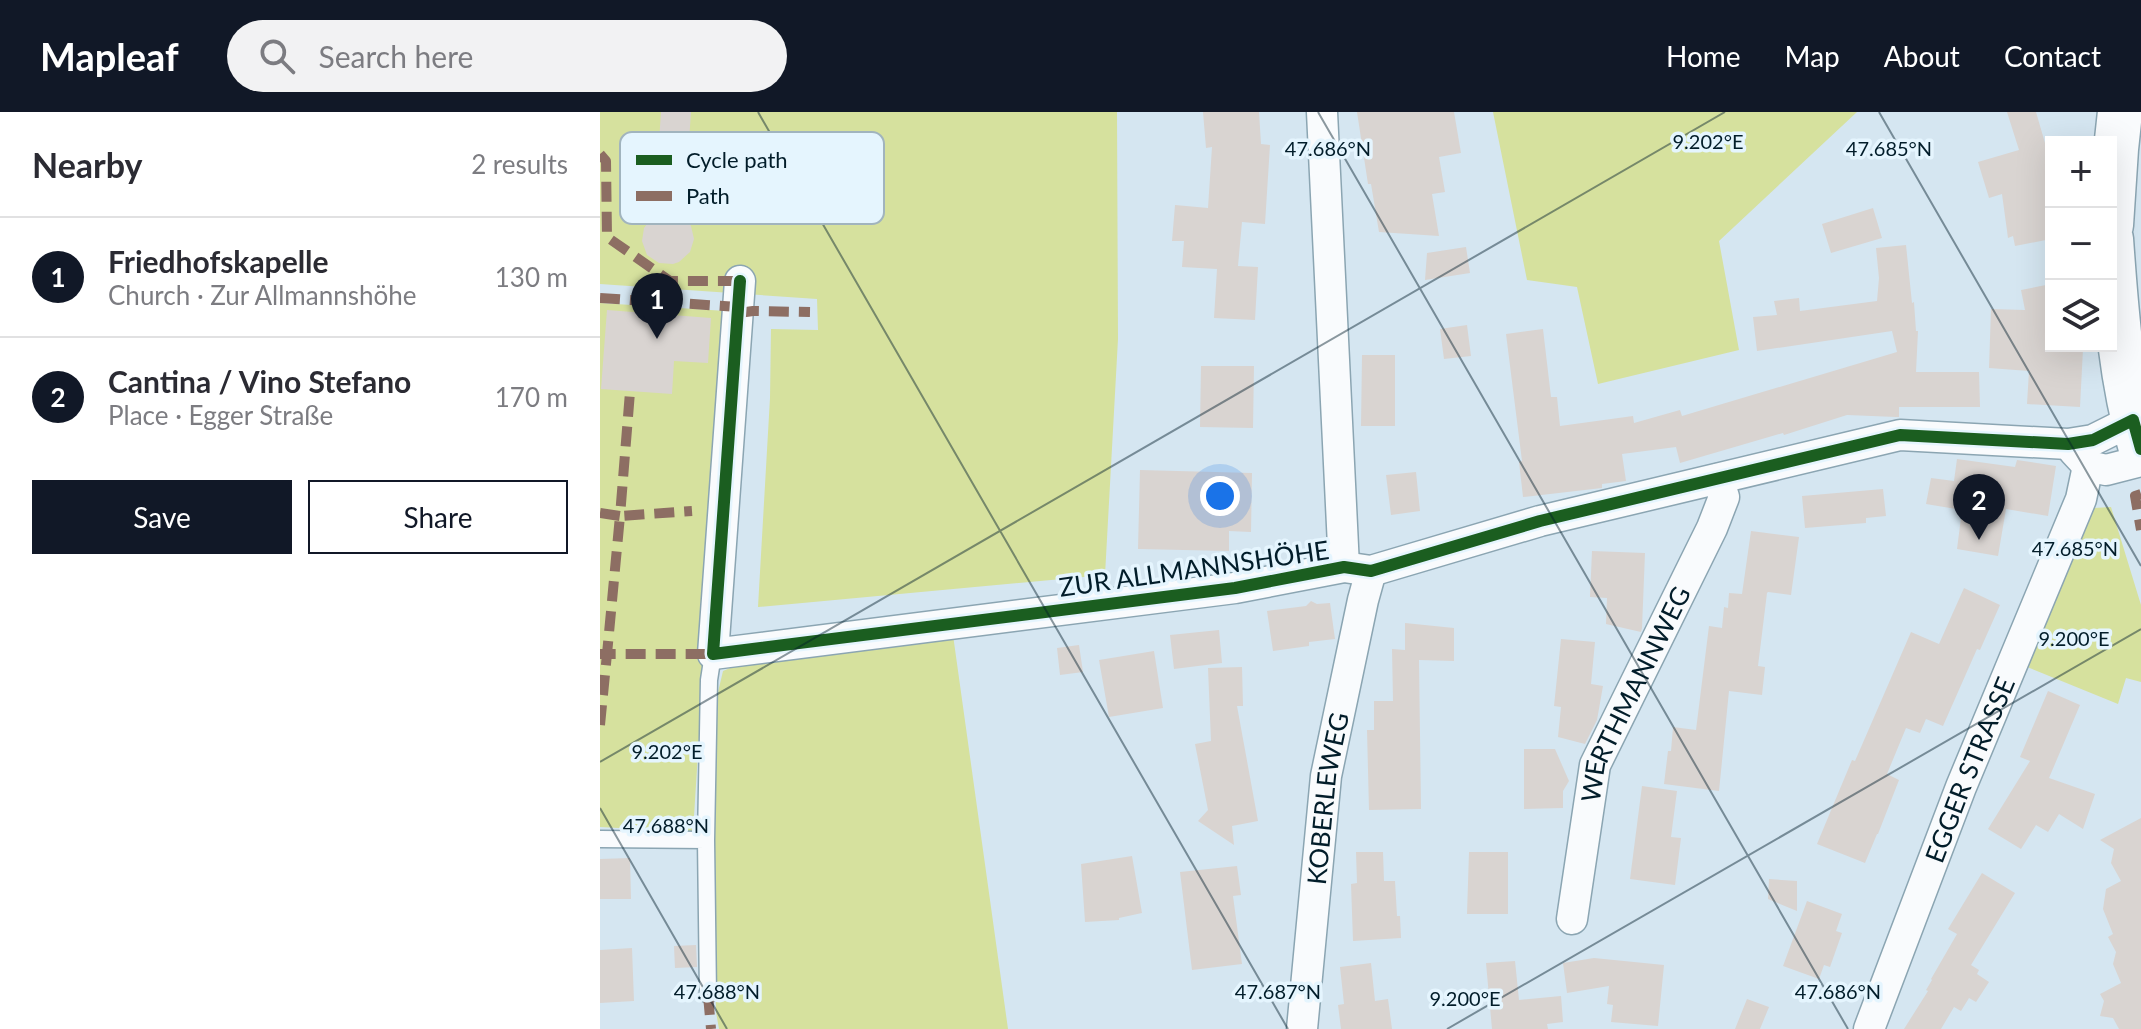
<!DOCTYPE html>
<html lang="en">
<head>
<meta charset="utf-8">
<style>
	:root { --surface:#fff; --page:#f2f2f3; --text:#2b2b33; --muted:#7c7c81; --line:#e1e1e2; --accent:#111827 }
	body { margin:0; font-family:Lato,sans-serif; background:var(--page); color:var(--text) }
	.controls { position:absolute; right:24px; top:24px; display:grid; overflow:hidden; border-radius:0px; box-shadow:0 8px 32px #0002 }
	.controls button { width:72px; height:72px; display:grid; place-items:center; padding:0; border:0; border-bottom:2px solid var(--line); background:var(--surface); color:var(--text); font:40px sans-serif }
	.you { position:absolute; left:620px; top:384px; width:28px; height:28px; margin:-20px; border:6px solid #fff; border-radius:50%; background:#1a73e8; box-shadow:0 0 0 12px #1a73e833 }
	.badge { display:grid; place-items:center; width:52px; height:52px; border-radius:50%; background:var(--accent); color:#fff; font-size:26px; font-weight:700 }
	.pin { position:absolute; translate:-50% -66px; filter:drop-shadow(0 2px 4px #0008) }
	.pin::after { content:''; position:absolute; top:42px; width:28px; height:24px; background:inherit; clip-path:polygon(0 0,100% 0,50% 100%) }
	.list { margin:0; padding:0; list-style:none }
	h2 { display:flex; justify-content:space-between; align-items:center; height:104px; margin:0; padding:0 32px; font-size:34px }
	h2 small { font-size:26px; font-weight:400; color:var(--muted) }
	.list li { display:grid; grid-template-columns:52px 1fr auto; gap:24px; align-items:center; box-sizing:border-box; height:120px; padding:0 32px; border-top:2px solid var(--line) }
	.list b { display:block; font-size:30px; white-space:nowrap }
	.list p { margin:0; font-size:26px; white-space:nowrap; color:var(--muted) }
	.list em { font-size:26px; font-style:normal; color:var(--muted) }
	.actions { display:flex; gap:16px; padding:24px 32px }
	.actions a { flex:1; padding:18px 0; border:2px solid var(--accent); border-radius:0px; text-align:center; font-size:28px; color:var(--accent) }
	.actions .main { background:var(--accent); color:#fff }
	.icon { flex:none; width:44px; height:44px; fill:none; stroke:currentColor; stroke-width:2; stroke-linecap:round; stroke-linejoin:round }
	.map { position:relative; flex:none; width:1541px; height:917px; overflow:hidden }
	header { display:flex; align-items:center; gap:48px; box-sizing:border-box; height:112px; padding:0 40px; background:var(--accent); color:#fff }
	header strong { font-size:38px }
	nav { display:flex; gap:44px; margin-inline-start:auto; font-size:28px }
	.search { width:560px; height:72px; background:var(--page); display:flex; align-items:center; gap:20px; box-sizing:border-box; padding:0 28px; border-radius:44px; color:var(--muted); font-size:30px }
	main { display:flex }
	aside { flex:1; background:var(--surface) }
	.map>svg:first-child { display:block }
	.green { fill:#d6e19e }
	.building { fill:#d9d4d1 }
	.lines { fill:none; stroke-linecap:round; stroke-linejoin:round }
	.service-casing { stroke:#8ba5b2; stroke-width:19 }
	.minor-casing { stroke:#8ba5b2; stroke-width:33 }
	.secondary-casing { stroke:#8ba5b2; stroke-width:47 }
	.service { stroke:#f9fbfd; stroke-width:16 }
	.minor { stroke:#f9fbfd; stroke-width:30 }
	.secondary { stroke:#f9fbfd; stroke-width:44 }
	.quiet { stroke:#8d6e63; stroke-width:10; stroke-dasharray:20 10; stroke-linecap:butt }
	.cycleway-casing { stroke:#e5f5fe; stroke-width:17 }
	.cycleway { stroke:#1b5e20; stroke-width:12 }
	.ticks { fill:none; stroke:#021d2a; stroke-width:2; stroke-opacity:0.45 }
	.labels { text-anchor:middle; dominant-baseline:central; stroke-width:7; stroke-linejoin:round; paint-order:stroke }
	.street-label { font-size:26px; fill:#021d2a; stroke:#e5f5fe }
	.key { fill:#e5f5fe; stroke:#a1b4be; stroke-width:2 }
	.key-label { font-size:22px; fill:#021d2a }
	.ticks-label { font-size:20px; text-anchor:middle; fill:#021d2a; stroke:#e5f5fe; stroke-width:7; stroke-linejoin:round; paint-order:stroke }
</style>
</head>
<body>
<header>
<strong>Mapleaf</strong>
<div class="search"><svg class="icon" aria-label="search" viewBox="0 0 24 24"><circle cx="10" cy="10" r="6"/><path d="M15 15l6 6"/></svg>Search here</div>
<nav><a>Home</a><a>Map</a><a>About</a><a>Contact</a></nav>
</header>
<main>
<aside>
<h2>Nearby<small>2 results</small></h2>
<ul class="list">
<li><span class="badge">1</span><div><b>Friedhofskapelle</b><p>Church · Zur Allmannshöhe</p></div><em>130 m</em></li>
<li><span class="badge">2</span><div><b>Cantina / Vino Stefano</b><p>Place · Egger Straße</p></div><em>170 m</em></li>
</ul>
<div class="actions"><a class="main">Save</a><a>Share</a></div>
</aside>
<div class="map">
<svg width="1541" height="917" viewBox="0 0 1541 917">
	<rect width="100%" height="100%" fill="#d5e6f1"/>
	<path class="green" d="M0,0H517L518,227L505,463L158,495L170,286L171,217L218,218L217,187L0,172Z
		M893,0H1257L1119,129L1139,238L998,272L977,175L927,168Z
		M0,191L126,199L93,720L0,715Z
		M1511,395L1541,493V570L1526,566L1518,592L1415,550L1477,397Z
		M353,523L408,917H119L116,900L113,733L114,597L123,559L151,547Z"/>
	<path class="building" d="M61,0H91L84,104L91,114L94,127L90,140L79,150L73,152L59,151L47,143L42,129L44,116L54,103Z
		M603,0H659L661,32L670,33L665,112L642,110L638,154L658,155L655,208L614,206L617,157L582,155L584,129H572L575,93L608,96L612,35L606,36Z
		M757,0H854L861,41L839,45L845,80L832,82L839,124L779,120L771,72H768Z
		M1407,0H1436L1445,31L1451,29V127L1415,134L1413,124L1408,126L1402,82L1389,86L1378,50L1419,38Z
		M1273,96L1282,126L1231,141L1222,112Z
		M1306,133L1312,191L1314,190L1316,219H1318L1316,260H1379L1380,295H1299V305H1296L1247,303L1184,323L1183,321L1080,351L1076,335L1022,342L1026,369L1002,372V376L923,385L919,350L922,349L906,222L943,217L951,285H957L960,314L1033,304L1034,311L1080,298L1082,304L1297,240L1292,219L1157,239L1153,205L1177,203L1174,189L1199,186L1200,199L1277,189L1279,166L1276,136Z
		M866,135L870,161L825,168L827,141Z
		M1451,172V235L1483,237L1480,295L1427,292L1429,259L1389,256L1391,197L1425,198L1421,178Z
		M7,198L111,206L108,251L74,249L72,282L1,277Z
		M867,213L871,244L844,247L840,217Z
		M762,243H795V314H761Z
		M601,254H654L653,316L600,315Z
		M1357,347L1415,355L1417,348L1456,354L1448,404L1406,397L1398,444L1357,437L1362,398L1326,392L1331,366L1354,369Z
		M540,358L652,361L651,420L629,419V439L538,437Z
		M816,360L820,399L791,403L786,363Z
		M1283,377L1286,404L1266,406V411L1205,416L1202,384Z
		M1151,419L1199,425L1191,483L1168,480L1167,481L1158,554L1165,555L1162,583L1129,579L1119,679L1064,672L1068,639H1071L1073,615L1096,618L1109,514L1122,516L1124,495L1128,496L1129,481L1142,482Z
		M992,439L1045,441L1042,516L1041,520L1006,512L1007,486L990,485Z
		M1364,476L1400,493L1380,538L1377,537L1343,614L1326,607L1320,621L1306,616L1287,662L1299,668L1278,722H1277L1265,751L1217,732L1252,648L1255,649L1311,520L1339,532Z
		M711,489L717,492L730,491L735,527L709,530V534L673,539L667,499L706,494Z
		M805,511L854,516V549L819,548L821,697L769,698L767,618H774V589H793L792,537L805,538Z
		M619,518L622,551L574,557L570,523Z
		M961,527L995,530L991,572L1003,574L997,608L985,632L958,625L961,595L954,594Z
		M479,533L483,560L460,563L457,536Z
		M554,539L563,596L509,605L499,548Z
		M642,555L643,594H637L658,709L632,714L634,733L598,709L608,698L595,632L611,629L608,556Z
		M1448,579L1480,593L1449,666L1495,682L1483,717L1459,702L1448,720L1436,713L1421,737L1388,717L1430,649L1420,645Z
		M924,637H955L969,669L963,679V696L924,697Z
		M1042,674L1077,679L1071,725L1081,726L1075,773L1030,767Z
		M1541,706V917H1519L1513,906L1500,904L1504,889L1500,882L1521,871L1513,852L1516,840L1508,825L1513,822L1503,797L1506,777L1521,769L1511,751L1514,737L1500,728Z
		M756,740H783L784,769H795L797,804H800L801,826L753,829L751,772L757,771Z
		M869,740H908V802H867Z
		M532,744L542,801L519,806V808L485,810L481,752Z
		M30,746L31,787H0V747Z
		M637,754L641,783L633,784L642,852L592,858L580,760Z
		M1382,761L1415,781L1371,853L1379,858L1377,862L1389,870L1376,890L1369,886L1361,899L1354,895L1341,917H1304L1328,879L1326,878L1332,868L1331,867L1357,822L1348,817Z
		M1169,767L1197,769V799L1168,787Z
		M1207,789L1242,802L1236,819L1242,821L1230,855L1224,853L1219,867L1183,854Z
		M96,833L97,855L75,856L74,834Z
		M32,836L34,889L0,891V838Z
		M994,846L1064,853L1058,914L1011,910L1013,893L1007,892L1009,874L967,881L963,851Z
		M915,849L919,888L961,884L963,910L947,912L948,917H892L886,851Z
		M771,851L775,889L788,887L792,917H741L738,893L744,892L740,855Z
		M1147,887L1169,895L1160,917H1135Z"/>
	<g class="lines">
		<g class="service-casing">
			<path id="service" d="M0,727L106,728
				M108,883L106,728L109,568L113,542"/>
		</g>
		<g class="minor-casing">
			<g id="minor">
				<path d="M722,0L744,455"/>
				<path d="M140,169L113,542L635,476L744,455L771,459L940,409L1300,323L1468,332L1493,328L1533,308"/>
				<path d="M1474,339L1488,354L1506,358L1541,349"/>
				<path id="s1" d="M972,807L995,653L1112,416L1124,385L1118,367"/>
				<path id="s2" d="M702,917L726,664L763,488L771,459"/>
				<path id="s3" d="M1269,917L1361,675L1481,387L1488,354"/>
			</g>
		</g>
		<g class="secondary-casing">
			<path id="secondary" d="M1511,113L1516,37L1520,0
				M1511,127C1516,198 1521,268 1541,337"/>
		</g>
		<use href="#service" class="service"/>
		<use href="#minor" class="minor"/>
		<use href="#secondary" class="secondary"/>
		<path class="quiet" d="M0,42L6,49L7,125L70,169H140
			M0,186L138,195
			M139,201L153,199L210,200
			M1541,382L1535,384L1541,418
			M0,401L20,404L30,280
			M0,542H7L20,404L92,399
			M0,613L7,542H113
			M108,883L111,917"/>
		<g class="cycleway-casing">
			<path id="cycleway" d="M140,169L113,542L635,476L744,455L771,459L940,409L1300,323L1468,332L1493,328L1533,308L1541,337"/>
		</g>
		<use href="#cycleway" class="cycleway"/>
	</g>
	<path class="ticks" d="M158,0L688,917M718,0L1248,917M1279,0L1541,454M0,650L1125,0M0,696L127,917M847,917L1541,517"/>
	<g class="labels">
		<g class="street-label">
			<text transform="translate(594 456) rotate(-8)">ZUR ALLMANNSHÖHE</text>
			<text stroke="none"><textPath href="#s1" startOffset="236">WERTHMANNWEG</textPath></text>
			<text stroke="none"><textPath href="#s3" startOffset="278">EGGER STRASSE</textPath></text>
			<text stroke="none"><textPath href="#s2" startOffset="232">KOBERLEWEG</textPath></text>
		</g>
	</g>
	<rect x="20" y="20" width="264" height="92" rx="12" class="key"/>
	<rect x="36" y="43" width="36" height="10" fill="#1b5e20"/>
	<rect x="36" y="79" width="36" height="10" fill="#8d6e63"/>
	<g class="key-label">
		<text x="86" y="56">Cycle path</text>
		<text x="86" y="92">Path</text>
	</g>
	<g class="ticks-label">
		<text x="1108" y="37">9.202°E</text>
		<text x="728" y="44">47.686°N</text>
		<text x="1289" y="44">47.685°N</text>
		<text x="1475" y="444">47.685°N</text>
		<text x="1474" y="534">9.200°E</text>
		<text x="67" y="647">9.202°E</text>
		<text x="66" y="721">47.688°N</text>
		<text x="117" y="887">47.688°N</text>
		<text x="678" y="887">47.687°N</text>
		<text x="1238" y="887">47.686°N</text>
		<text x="865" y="894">9.200°E</text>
	</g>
</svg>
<div class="controls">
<button>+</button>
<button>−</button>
<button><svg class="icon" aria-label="layers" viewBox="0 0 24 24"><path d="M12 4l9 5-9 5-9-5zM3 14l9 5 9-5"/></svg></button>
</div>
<div class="you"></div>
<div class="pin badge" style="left:57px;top:227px">1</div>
<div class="pin badge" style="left:1379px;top:428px">2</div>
</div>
</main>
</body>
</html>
